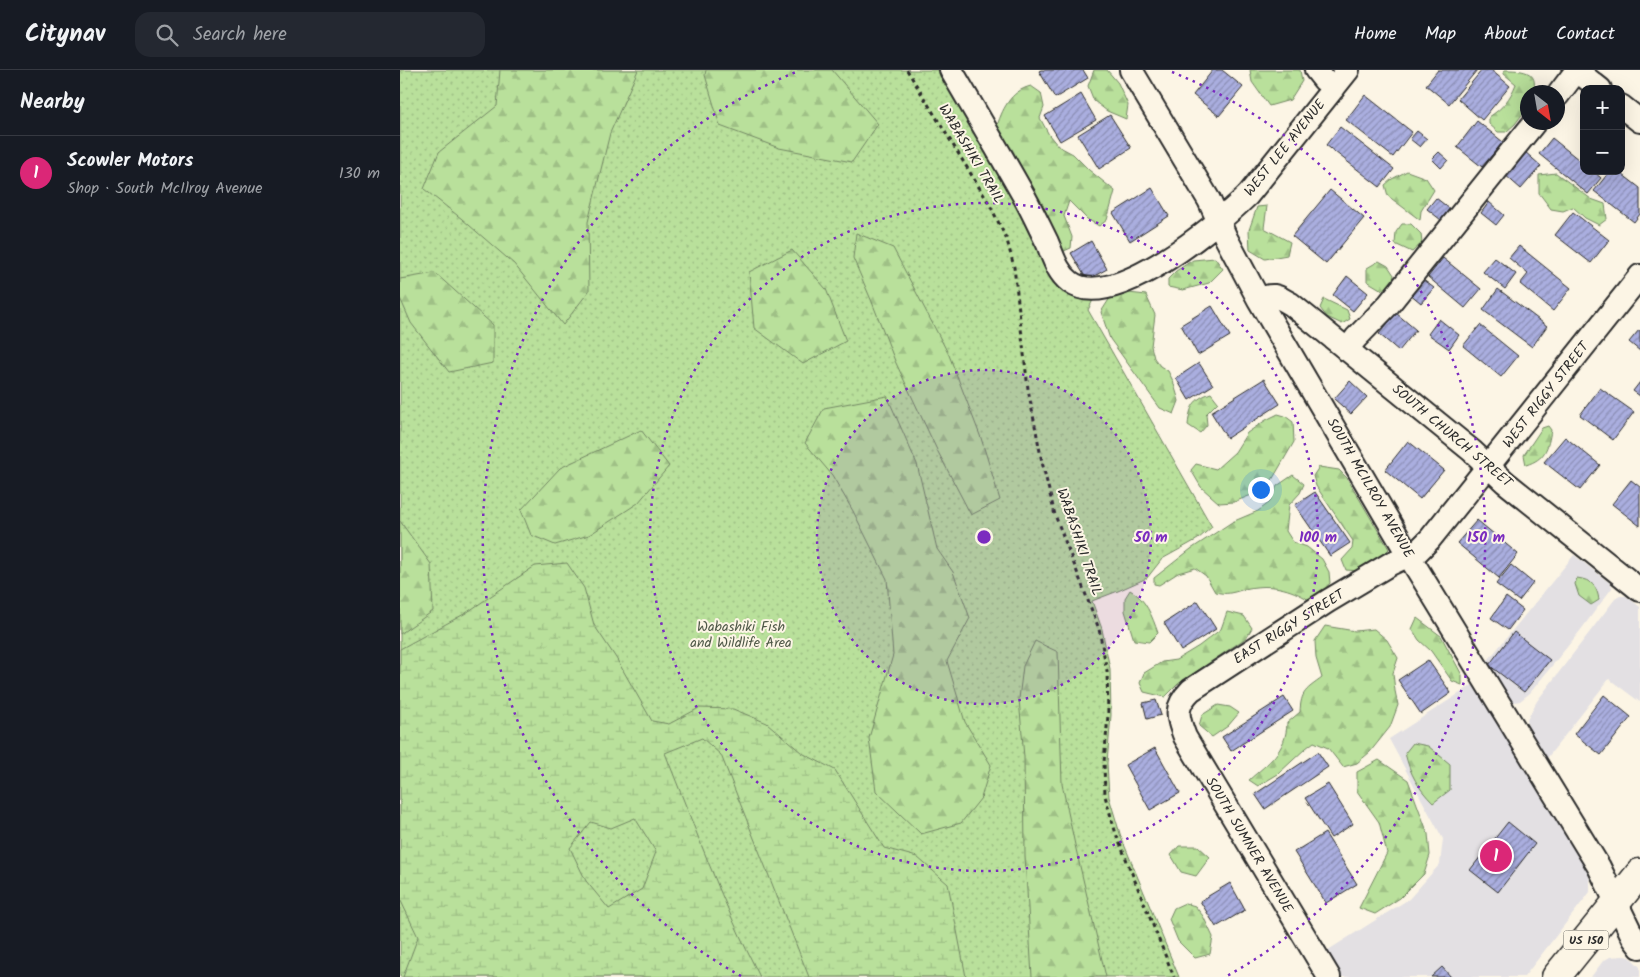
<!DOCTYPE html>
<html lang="en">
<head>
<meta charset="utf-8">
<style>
	:root { --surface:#171b24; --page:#242831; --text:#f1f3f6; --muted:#9ea1a6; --line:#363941; --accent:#db2777 }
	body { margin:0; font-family:Kalam,sans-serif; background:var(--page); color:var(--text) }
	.controls { position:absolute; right:15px; top:15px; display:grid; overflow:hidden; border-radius:10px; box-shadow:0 5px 20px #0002 }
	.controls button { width:45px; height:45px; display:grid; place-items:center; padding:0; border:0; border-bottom:1px solid var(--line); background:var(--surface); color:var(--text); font:25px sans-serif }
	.compass { position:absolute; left:1120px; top:15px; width:45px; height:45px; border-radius:50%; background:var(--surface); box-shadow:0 5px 20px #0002; rotate:149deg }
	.you { position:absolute; left:860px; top:419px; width:18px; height:18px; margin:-12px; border:4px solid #fff; border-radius:50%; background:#1a73e8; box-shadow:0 0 0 8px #1a73e833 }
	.badge { display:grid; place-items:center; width:32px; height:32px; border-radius:50%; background:var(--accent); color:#fff; font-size:16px; font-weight:700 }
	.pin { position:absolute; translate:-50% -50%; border:2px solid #fff; box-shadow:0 1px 5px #0006 }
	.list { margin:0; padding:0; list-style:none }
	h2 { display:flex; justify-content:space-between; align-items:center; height:65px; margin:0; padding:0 20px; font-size:21px }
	h2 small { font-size:16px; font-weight:400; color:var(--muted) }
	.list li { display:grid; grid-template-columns:32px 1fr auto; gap:15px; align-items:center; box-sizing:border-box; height:75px; padding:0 20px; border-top:1px solid var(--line) }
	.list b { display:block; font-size:19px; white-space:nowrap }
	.list p { margin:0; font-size:16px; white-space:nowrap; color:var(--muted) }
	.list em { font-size:16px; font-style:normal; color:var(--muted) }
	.icon { flex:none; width:28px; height:28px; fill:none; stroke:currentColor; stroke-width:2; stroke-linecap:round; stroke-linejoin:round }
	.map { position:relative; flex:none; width:1240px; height:907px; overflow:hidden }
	header { display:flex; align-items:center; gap:30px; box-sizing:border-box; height:70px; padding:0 25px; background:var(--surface); border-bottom:1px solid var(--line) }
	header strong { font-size:24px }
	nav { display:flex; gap:28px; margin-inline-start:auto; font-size:18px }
	.search { width:350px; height:45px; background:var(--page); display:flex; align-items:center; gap:12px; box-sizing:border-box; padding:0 18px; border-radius:15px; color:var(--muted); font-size:19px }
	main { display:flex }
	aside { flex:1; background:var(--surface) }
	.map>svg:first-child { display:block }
	.built { fill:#e3e0e3 }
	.green { fill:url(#green-dots); stroke:#728663 }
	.forest { fill:url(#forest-firs); stroke:#728663 }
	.wetland { fill:url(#wetland-marsh); stroke:#728663; fill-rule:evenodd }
	.building { fill:url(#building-hatch); stroke:#2b2b2b }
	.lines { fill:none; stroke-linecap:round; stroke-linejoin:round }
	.minor-casing { stroke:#2b2b2b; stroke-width:26 }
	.major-casing { stroke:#2b2b2b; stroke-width:31 }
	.path { stroke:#2b2b2b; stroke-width:3; stroke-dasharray:4 4; stroke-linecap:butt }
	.minor { stroke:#fcf5e5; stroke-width:22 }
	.major { stroke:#fcf5e5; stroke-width:28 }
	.ring { fill:none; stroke:#7b2cbf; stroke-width:2.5; stroke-dasharray:2.5 5 }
	.labels { text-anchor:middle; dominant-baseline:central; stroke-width:4; stroke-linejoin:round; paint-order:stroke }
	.shield { fill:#fcf5e5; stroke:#6a6863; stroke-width:1 }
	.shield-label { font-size:12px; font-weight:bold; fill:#2b2b2b }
	.street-label { font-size:14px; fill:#2b2b2b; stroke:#fcf5e5 }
	.park-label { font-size:14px; fill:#4e5847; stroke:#fcf5e5 }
	.centre { fill:#7b2cbf; stroke:#fcf5e5; stroke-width:2.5 }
	.ring-label { font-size:15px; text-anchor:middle; font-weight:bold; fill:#7b2cbf; stroke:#fcf5e5; stroke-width:4; stroke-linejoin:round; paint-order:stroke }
</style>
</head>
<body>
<header>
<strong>Citynav</strong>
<div class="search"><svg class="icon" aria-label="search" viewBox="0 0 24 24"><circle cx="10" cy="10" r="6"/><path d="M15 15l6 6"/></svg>Search here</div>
<nav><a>Home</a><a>Map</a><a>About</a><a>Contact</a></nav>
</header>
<main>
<aside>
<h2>Nearby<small></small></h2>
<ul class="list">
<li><span class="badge">1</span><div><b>Scowler Motors</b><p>Shop · South McIlroy Avenue</p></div><em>130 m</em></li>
</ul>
</aside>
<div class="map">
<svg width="1240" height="907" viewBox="0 0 1240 907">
	<defs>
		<pattern id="green-dots" width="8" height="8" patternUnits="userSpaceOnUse" patternTransform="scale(1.25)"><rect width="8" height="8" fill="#b9e09b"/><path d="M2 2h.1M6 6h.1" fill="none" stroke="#9fc086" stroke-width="1.8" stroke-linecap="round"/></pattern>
		<pattern id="forest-firs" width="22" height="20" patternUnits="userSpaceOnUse" patternTransform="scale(1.25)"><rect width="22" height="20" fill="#b9e09b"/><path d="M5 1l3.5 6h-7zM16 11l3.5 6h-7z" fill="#9fc086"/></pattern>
		<pattern id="wetland-marsh" width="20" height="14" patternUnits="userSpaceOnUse" patternTransform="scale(1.25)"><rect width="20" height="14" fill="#b9e09b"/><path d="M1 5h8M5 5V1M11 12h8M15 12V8" fill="none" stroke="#9fc086"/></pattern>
		<pattern id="building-hatch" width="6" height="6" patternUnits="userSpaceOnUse" patternTransform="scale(1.25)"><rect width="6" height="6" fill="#aaaedf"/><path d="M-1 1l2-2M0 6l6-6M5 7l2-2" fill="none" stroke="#8b8eb5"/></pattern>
	</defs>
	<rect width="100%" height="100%" fill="#fcf5e5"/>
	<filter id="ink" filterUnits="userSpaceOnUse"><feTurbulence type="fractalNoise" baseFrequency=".02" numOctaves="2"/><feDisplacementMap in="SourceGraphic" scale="10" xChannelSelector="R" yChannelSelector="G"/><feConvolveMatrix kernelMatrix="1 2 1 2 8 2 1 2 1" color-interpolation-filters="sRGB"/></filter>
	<g filter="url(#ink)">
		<path class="built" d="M1174,485L1211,514L1212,518L1180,561L1130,623L1120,631L1115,632H1111L1085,594Z
			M1220,526H1226L1240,537V632L1209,609L1148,687L1143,690L1128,663L1127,650L1137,631L1215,529Z
			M1074,614L1188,801L1190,811V822L1124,907H940L925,882L1009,829L1040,794L1043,769L989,669Z
			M1223,886L1230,887L1240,897V907H1191L1203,891L1210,887Z"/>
		<path class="green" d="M0,0H546L644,172L696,224L688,240L812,457L798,469L762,489L747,508L718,521L692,531L702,559L710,599L711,645L707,693L709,727L721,767L779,907H0Z"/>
		<path class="forest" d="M100,0H238L210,63L188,152L189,221L163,255L114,194L62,149L24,119L39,82L97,36Z
			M306,0H432L478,54L452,92L379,78L320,56L305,5Z
			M694,0H707L718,13L728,35L726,49L707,41L694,31L688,16Z
			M850,0H900L902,11L890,30L869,36L852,12Z
			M1104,0C1120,0 1140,0 1133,22H1128L1127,38L1115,54L1106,62H1098L1089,54V47C1103,38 1110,29 1116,14L1104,4Z
			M631,16L641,23L644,37L640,48L649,65L658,76L673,84L689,100L715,121L707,150L699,156L687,149L669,131L664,146L672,167L671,178L664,181L659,176L596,59C602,40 610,21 631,16Z
			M1007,101L1026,108L1034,120L1021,141L1020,150L988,126L985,115L992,109Z
			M1156,103L1191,129L1205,134L1207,149L1199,155L1185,148L1173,137L1163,141L1151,139L1139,123V105Z
			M867,136L864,158L890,172L887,185L865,189L850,180L849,160L857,137Z
			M1002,154H1011L1021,164L1022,173L1012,182L995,174L996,162Z
			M456,163L493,178L549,285L581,368L600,430L571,445L537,380L495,291L472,232L453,188Z
			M392,180L426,219L446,271L403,294L354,258L349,202Z
			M815,188L823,199L809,213L783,220L768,217V209L776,201L793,190Z
			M979,191L988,196L994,205L992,215L982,220L967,211V198Z
			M35,203L93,255V293L49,302L11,253L0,228V209Z
			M729,223L746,225L755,245L751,276L754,288L760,296L768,301L773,311L779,331L774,344L760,338L710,269L701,242L710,228Z
			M924,229L947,240L950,249L942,254L927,247L920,238Z
			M811,323L818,332L806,344L807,355L800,363L788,355C790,337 793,329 811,323Z
			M487,326L517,394L537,479L553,502L570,548L547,591L565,652L591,695L581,728L561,753L521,764L476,721L469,668L493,585L487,509L453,441L432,405L405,373L424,338Z
			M878,344L885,346L893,352L894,372L872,410L854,424L834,432L819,433L801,417L791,400L796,394L816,399L835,382L847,363L866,350Z
			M1148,356L1151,360C1148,379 1145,389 1126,395L1124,385L1142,358Z
			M241,360L269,396L238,433L189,465L155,475L131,465L121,440L160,398Z
			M919,397L939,400L947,408L989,479L980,488L960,501L946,500L942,490L952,479L953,471L916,416L913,406Z
			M893,405L904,414L900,423L889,435L886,461L893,472L907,477L922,489L929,502L930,513L923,522L909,530C890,518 871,514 849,518C843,519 837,522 830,523C825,524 820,523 815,522L806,506L795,498L778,503L759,515L754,514V508L791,479L832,452L858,441L869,433L877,416Z
			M0,451L31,494L33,541L0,564Z
			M1177,508C1192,510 1197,516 1199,530L1191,535L1179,526L1175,514Z
			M730,520C746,529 752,546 758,563L749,572L734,570L725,541V528Z
			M827,542L844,546L852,558L846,568L778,614L765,627L744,622L740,613L744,603L762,592L776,590L799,576L821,559Z
			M1017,548L1041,566L1062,605V615L1052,611L1031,581L1019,570L1012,559Z
			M925,556L955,561L974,559L987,570L998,588L993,603L995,621L998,635L990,657L970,682L957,693L943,697L928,678L914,672L906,678L878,704L858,716L849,710C869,692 886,682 887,653L900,642C901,621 906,620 922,608L916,588L915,571Z
			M635,571L658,582L662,714L675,775L706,907H632L625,786L624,687L619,629L623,596Z
			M818,635L830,637L839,643L828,656L812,667L799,656L802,645Z
			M1013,673L1028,676L1050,694V720L1033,733C1018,718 1010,704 1005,683Z
			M979,690L1008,710L1028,764L1030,785L1024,804L1000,828L975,844L959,838L987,783L979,752L957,721V702Z
			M779,776H798L810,787L796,806L781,802L771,785Z
			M785,833L795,836L803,846L813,867L810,884L795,888L778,871L769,849L774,838Z"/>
		<path class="wetland" d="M167,493L184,518L194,555L216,588L252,651L269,654L299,638L333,639L367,653L402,683L435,700L484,778L517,787L548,814L566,907H409L321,685L302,668L265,683C295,758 323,835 360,907H3L18,867L0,829V579L66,543L135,496ZM235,748L256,782L242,819L209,839L186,811L170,778L191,752L211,758Z"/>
		<path class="building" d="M641,0H683L688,8L655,28L639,1Z
			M813,0H822L843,17L819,46L793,25Z
			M1038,0H1077L1049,34L1026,15Z
			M1082,0H1091L1110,16L1082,50L1058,29Z
			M681,24L696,50L660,71L645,46Z
			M965,25L1012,62L993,87L946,50Z
			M710,45L731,78L699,99L678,65Z
			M1077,51L1103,72L1082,97L1057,77Z
			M940,57L994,99L980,117L926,75Z
			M1017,61L1027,69L1020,77L1010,69Z
			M1152,68L1184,94V101H1193L1201,108L1188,124L1139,84Z
			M1124,81L1141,96L1121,119L1104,104Z
			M1039,82L1048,90L1041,98L1032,89Z
			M1210,101H1218L1240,118V144L1234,152L1194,121Z
			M752,118L769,146L730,171L713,143Z
			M930,120L964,148L926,194L892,166Z
			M1036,128L1050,139L1041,150L1027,139Z
			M1089,132L1104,145L1096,155L1081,143Z
			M1173,142L1209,170L1191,193L1155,165Z
			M691,171L707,199L687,210L671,183Z
			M1119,176L1171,218L1153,241L1120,214L1128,204L1109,188Z
			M1043,188L1081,219L1065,238L1028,207Z
			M1095,188L1116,204L1105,219L1083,202Z
			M947,206L968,223L953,241L933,225Z
			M1022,209L1034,218L1021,233L1009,223Z
			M1098,219L1147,256L1132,277L1083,240Z
			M812,236L830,266L798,285L781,255Z
			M996,243L1016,260L999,281L979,264Z
			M1039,249L1059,265L1049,279L1028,264Z
			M1080,255L1118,286L1101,307L1063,276Z
			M1239,260L1240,261V281L1229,272Z
			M799,293L813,315L789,330L776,308Z
			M864,309L880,334L827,368L811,342Z
			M950,311L967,327L951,344L934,329Z
			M1240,312V326L1233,321Z
			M1200,318L1234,342L1213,370L1180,345Z
			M1165,367L1200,395L1180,420L1144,392Z
			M1008,371L1044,400L1020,429L985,400Z
			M1231,410L1240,417V456L1212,434Z
			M915,422L950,473L930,486L895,435Z
			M1077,450L1118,484L1099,508L1057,473Z
			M1111,495L1133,513L1119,531L1096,514Z
			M1106,527L1123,540L1108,560L1091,548Z
			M798,531L816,559L781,581L764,553Z
			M1114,562L1150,590L1124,622L1089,595Z
			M1028,590L1051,623L1021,644L998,610Z
			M1204,625L1231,647L1201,685L1174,664Z
			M884,627L893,641L831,681L822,667Z
			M756,630L761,645L747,649L743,633Z
			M755,678L780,723L750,740L725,695Z
			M918,682L928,697L865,739L855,724Z
			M928,714L953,754L931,768L905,728Z
			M1108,752L1135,774L1098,822L1070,800Z
			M925,763L957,814L926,833L894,782Z
			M830,813L845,840L816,857L800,831Z
			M1042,897L1051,907H1031Z"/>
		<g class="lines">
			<g class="minor-casing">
				<path id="minor" d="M551,0C576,43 601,85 625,128C633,143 640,158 647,172C653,186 657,202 670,212C712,244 818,154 848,125L948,0
					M731,0L809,130L826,168L859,230L1009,486L1199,797L1234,869L1240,877
					M916,0L924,10L934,18
					M1176,0L1200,19
					M1158,25L1177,0
					M1221,36L1240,51
					M859,230C874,222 878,227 891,234L1072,381L1105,412L1240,520
					M947,280L956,268L989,234L1135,52
					M929,907L785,667C777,646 774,637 791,620L928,531L990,494L1018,481L1030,469L1240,206"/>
			</g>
			<g class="major-casing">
				<path id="major" d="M1156,907L1240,803"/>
			</g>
			<path class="path" d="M507,0L590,135L607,170L614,197L628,319L642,392L655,445L699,559L707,601L708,645L704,692L705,726L716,764L774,907"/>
			<use href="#minor" class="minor"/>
			<use href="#major" class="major"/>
		</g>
	</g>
	<circle cx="584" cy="467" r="167" fill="#7b2cbf" fill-opacity=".12"/>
	<g class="ring">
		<circle cx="584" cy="467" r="167"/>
		<circle cx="584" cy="467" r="334"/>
		<path d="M341 906A502 502 0 0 1 396 2M772 2A502 502 0 0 1 827 906"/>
	</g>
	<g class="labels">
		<rect class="shield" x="1163.5" y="860.5" width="45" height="19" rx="4"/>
		<g class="shield-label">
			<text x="1186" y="870">US 150</text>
		</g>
		<g class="street-label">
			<text transform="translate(885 78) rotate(-51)">WEST LEE AVENUE</text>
			<text transform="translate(571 84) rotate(59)">WABASHIKI TRAIL</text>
			<text transform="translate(1146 325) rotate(-52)">WEST RIGGY STREET</text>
			<text transform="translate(1052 366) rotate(40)">SOUTH CHURCH STREET</text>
			<text transform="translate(970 418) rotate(60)">SOUTH MCILROY AVENUE</text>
			<text transform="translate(679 472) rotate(71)">WABASHIKI TRAIL</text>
			<text transform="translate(889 557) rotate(-32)">EAST RIGGY STREET</text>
			<text transform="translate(849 775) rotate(59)">SOUTH SUMNER AVENUE</text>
		</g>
		<g class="park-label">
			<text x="341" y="557">Wabashiki Fish<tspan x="341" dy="16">and Wildlife Area</tspan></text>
		</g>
	</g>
	<circle cx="584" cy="467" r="8" class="centre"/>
	<g class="ring-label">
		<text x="751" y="472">50 m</text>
		<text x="918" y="472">100 m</text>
		<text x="1086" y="472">150 m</text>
	</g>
</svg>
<div class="controls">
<button>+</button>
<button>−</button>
</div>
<svg class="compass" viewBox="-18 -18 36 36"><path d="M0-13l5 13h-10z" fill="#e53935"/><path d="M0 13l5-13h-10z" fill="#9ea1a6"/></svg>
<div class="you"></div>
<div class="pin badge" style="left:1096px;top:786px">1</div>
</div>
</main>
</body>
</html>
